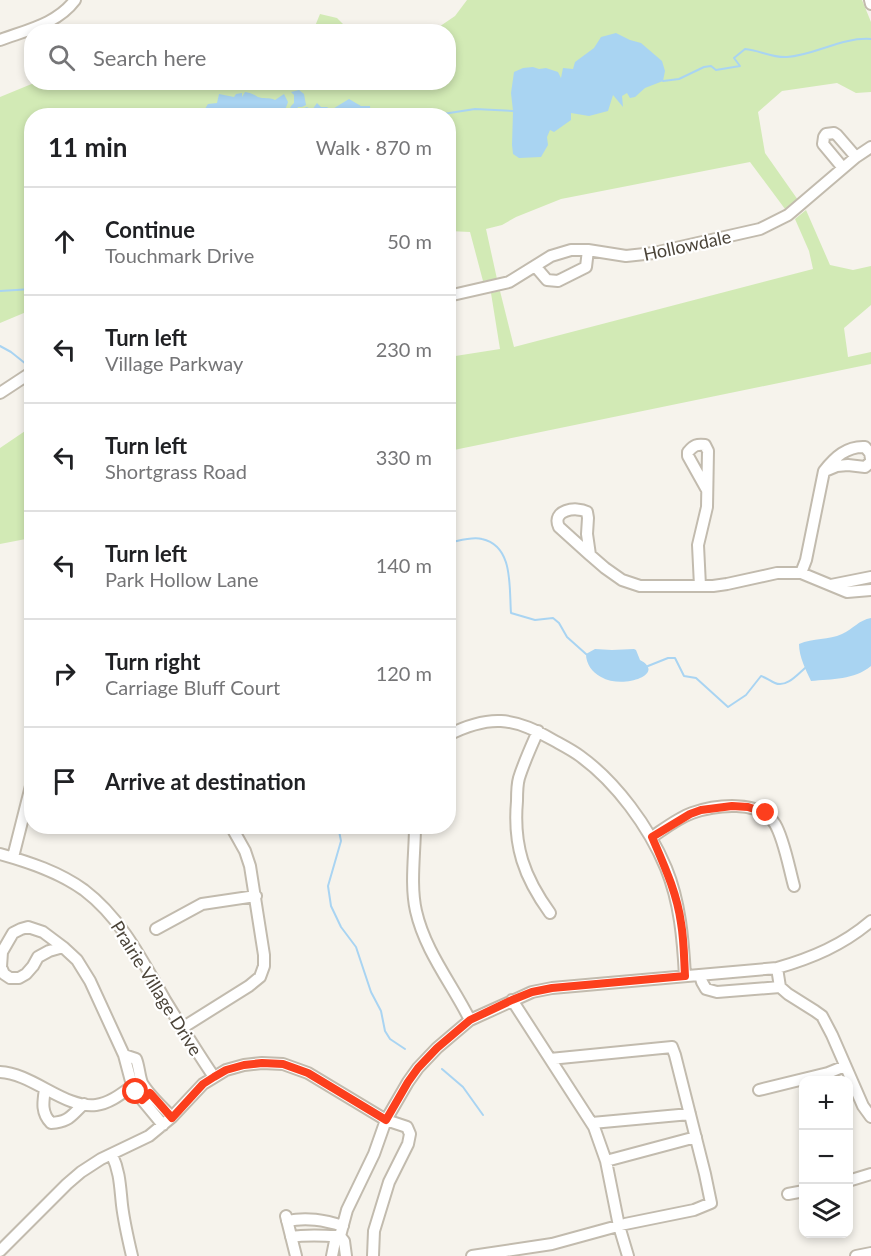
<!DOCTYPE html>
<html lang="en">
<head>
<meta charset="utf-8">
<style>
	:root { --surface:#fff; --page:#f2f2f2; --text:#202124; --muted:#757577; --line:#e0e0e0 }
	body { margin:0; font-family:Lato,sans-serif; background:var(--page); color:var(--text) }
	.controls { position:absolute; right:18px; bottom:18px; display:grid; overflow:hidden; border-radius:12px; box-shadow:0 3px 9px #0003 }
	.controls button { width:54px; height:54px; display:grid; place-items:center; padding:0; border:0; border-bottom:2px solid var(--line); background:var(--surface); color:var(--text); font:30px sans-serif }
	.stop { position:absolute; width:18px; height:18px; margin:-14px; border:4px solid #fc3f1d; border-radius:50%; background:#fff }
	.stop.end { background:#fc3f1d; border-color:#fff; box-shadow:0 2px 6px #0008 }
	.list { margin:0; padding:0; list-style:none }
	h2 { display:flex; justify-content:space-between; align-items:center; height:78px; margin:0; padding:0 24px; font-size:26px }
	h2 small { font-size:20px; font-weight:400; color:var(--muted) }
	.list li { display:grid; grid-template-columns:39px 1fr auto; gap:18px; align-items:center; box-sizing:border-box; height:108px; padding:0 24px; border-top:2px solid var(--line) }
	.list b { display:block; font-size:22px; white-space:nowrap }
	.list p { margin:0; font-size:20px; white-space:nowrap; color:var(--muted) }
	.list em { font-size:20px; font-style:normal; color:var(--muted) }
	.icon { flex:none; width:33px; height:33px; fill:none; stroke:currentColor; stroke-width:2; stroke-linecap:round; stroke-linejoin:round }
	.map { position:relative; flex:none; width:871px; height:1256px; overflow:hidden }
	.search { position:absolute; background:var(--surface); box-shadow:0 3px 9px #0003; left:24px; top:24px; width:432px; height:66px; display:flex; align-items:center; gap:15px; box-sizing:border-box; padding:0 21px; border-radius:24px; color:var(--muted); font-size:22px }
	.panel { position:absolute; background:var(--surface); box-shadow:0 3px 9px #0003; left:24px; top:108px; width:432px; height:726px; border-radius:24px }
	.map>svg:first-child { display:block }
	.green { fill:#d2eab5 }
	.water { fill:#a9d4f2 }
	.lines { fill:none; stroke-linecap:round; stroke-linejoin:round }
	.stream { stroke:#a9d4f2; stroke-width:2 }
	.minor-casing { stroke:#c2bbae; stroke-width:14 }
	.minor { stroke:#fff; stroke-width:10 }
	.route { stroke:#fc3f1d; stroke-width:8 }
	.labels { text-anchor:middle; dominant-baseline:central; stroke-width:4.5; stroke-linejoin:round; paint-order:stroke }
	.street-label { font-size:18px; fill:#4b4439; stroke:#fff }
</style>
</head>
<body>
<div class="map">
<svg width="871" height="1256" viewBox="0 0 871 1256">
	<rect width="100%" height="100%" fill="#f6f3ec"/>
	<path class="green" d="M467,0H862L871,22V92L856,93L837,83L782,91L758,112L765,153L798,200L785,209L750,162L561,199L516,217L502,225L486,229L497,279L483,281L470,232L449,231L448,116H32L31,310L0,323V97L34,83L448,82V32L433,31L455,16Z
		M320,14L337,18L350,31H313Z
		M219,27L255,31H150L166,28Z
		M806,210L830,265L853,270L871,266V305L844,328L848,357L871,352V364L449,451V357L500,349L491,293L500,291L514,347L813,269L809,251L795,219Z
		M31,427V538L0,544V448Z"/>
	<path class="water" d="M616,33L630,40L641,43L662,61L665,71L663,81L645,88L635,97L630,98L627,93L622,96L623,107L613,95L608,111L589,116L571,113V120L554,132L550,130L547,137L548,145L541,157L519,158L513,154L512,145L513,111L511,93L514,72L523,68L533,67L539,69L546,68L558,72L561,78L563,68L573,69L575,62L594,48L601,37Z
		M299,90L304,94L306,105L302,107H298L297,109H301L307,107L312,110L317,103L321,107H327L331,110L349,99L361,106H370L371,115H287L291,106L294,103V95L291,92Z
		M245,92C251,93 253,94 258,97C263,99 269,97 275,100L284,94L288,102L284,113L274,116L201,115L208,104L217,103L219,94L234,97L236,94L242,93V97Z
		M871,618V666C854,680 832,679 811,681C806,670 799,657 799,644C813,638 829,640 842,634C853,629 859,620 871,618Z
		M595,649L612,650L634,649L636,650L640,660C667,674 623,690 601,677C592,672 586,664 586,654Z"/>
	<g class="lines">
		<path class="stream" d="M663,81L679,79L704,67L711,66L716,70L740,66L734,58L745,49C759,50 772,58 787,57C816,55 841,37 871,39
			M430,116L475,109L513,111
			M0,291L32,289
			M0,346L11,352L26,364
			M448,543C459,541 472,536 482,539C514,546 509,588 511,613L535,620L553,618L559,623L567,637L586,654
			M648,666L668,658H675L684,676L696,678L728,707L746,695L761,676C767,678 770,681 775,683C786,688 797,675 805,668
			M338,826L341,841L328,886L331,906L341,927L356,947L371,992L381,1011L385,1031L390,1039L405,1049
			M442,1069L463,1087L483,1115"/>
		<g class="minor-casing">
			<path id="minor" d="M870,0L871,4
				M0,40C27,30 57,24 75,0
				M843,168L823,144L824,137L826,134L834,133L837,135L856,157
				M535,266L547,280L558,281L586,267L588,250
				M448,296L509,282L551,256L571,250H588L626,256L654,253L760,229L788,215L856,157L871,147
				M0,393L32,372
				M825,471L837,466L848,465L865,467L870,463L871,460
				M590,555L559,527C551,510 576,506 587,512L588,518L587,534L590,555L605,568L622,580L640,586H713L727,584L777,573H801L847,592L871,590
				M801,573L806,560L824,471C835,457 847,446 865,447L870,453L871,459
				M831,585L871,577
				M700,586L698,545L707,507L708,451L705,445C697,444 694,445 688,452V456L707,490
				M538,731C531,747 524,762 519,778C517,785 517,793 517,801C513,846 524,877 550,913
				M448,735C464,727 484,720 501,721C520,722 537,731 553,740C562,745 572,750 580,756C616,782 649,827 666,868C680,902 683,939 685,976
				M415,826C415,853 410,885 416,911C425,951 452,984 470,1020
				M652,837C664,829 678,818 692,813C715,805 760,799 775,824C784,839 789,868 794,886
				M0,854C29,862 59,872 84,890C121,918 142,960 165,1000C181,1026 197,1052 214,1077
				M13,857L32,782
				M156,929L202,904L256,896
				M63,947L49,951L38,957L33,966L26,974L19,978H10L4,974L1,967L2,952L13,933L21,929L28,927L43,932L63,947L77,960L90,981L124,1055L132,1085L139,1096L163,1125
				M777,968L780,987L788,994L815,1011L822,1016L832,1035L863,1106L871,1117
				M700,975L702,982L706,989L717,992L780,987
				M512,1000L594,1127L606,1161L619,1226L628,1256
				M182,1028L249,986L260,977L264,966V955L250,866L245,851L231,826
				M124,1055L136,1059C139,1066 139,1075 142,1083C149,1095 162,1107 172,1117
				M0,1072C32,1073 65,1109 96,1105C113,1103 128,1088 141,1080
				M45,1089C43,1102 41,1113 51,1123C70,1122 71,1115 84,1104
				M759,1090L828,1073L845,1066
				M592,1123L690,1114
				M112,1155C120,1172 120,1187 122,1205C124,1222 128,1239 132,1256
				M606,1161L696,1137
				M848,1181L871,1174
				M788,1194L804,1191
				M286,1216L296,1256
				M287,1221C307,1217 324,1220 343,1226
				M340,1236L344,1241L346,1256
				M291,1237C308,1234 323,1236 340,1236
				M0,1251L67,1184L81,1172L101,1159L149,1136L172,1117L203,1084L226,1070L244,1065L262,1063L283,1064L308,1073L386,1120L407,1127L410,1134L408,1144L389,1182L374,1231L373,1256
				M332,1256L335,1241L340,1236L347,1210L374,1154L386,1120L408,1082L418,1068L437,1048L470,1020L532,992L552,988L777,968C812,958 843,945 871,921
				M472,1256L552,1244L625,1224L694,1210L711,1203L705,1174L675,1055L672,1047L550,1059
				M856,1256L871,1253"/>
		</g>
		<use href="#minor" class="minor"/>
	</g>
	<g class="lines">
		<path class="route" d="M136,1092L142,1100L150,1093L172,1118L203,1084L214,1077L226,1070L244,1065L262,1063L283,1064L308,1073L386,1120L408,1082L418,1068L437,1048L470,1020L512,1000L532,992L552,988L685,976C684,958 684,940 681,923C677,893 664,865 652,837L690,814L701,810L732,806L748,807L766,813"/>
	</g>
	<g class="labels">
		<g class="street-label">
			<text transform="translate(687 245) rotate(-12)">Hollowdale</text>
			<text transform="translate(157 988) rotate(58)">Prairie Village Drive</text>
		</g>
	</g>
</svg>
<div class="controls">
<button>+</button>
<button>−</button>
<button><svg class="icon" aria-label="layers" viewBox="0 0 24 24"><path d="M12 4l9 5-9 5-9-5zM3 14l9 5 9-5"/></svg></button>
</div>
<div class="stop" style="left:136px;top:1092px"></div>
<div class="stop end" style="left:766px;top:813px"></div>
<div class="search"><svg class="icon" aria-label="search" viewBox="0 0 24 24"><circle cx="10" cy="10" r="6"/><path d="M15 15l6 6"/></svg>Search here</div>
<section class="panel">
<h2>11 min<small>Walk · 870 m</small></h2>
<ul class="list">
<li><svg class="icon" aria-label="ahead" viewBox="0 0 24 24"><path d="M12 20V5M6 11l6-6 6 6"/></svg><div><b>Continue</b><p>Touchmark Drive</p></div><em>50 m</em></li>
<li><svg class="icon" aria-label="left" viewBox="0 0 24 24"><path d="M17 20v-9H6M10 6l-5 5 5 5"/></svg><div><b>Turn left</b><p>Village Parkway</p></div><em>230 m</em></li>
<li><svg class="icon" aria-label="left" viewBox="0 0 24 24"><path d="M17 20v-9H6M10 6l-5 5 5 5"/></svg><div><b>Turn left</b><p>Shortgrass Road</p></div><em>330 m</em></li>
<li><svg class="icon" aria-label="left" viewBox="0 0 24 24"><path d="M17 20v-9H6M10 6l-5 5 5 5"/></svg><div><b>Turn left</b><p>Park Hollow Lane</p></div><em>140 m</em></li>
<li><svg class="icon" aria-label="right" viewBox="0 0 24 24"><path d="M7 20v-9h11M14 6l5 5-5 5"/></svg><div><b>Turn right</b><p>Carriage Bluff Court</p></div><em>120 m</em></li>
<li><svg class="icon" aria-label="arrive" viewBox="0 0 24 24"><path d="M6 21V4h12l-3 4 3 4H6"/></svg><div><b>Arrive at destination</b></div></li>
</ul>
</section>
</div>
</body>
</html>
